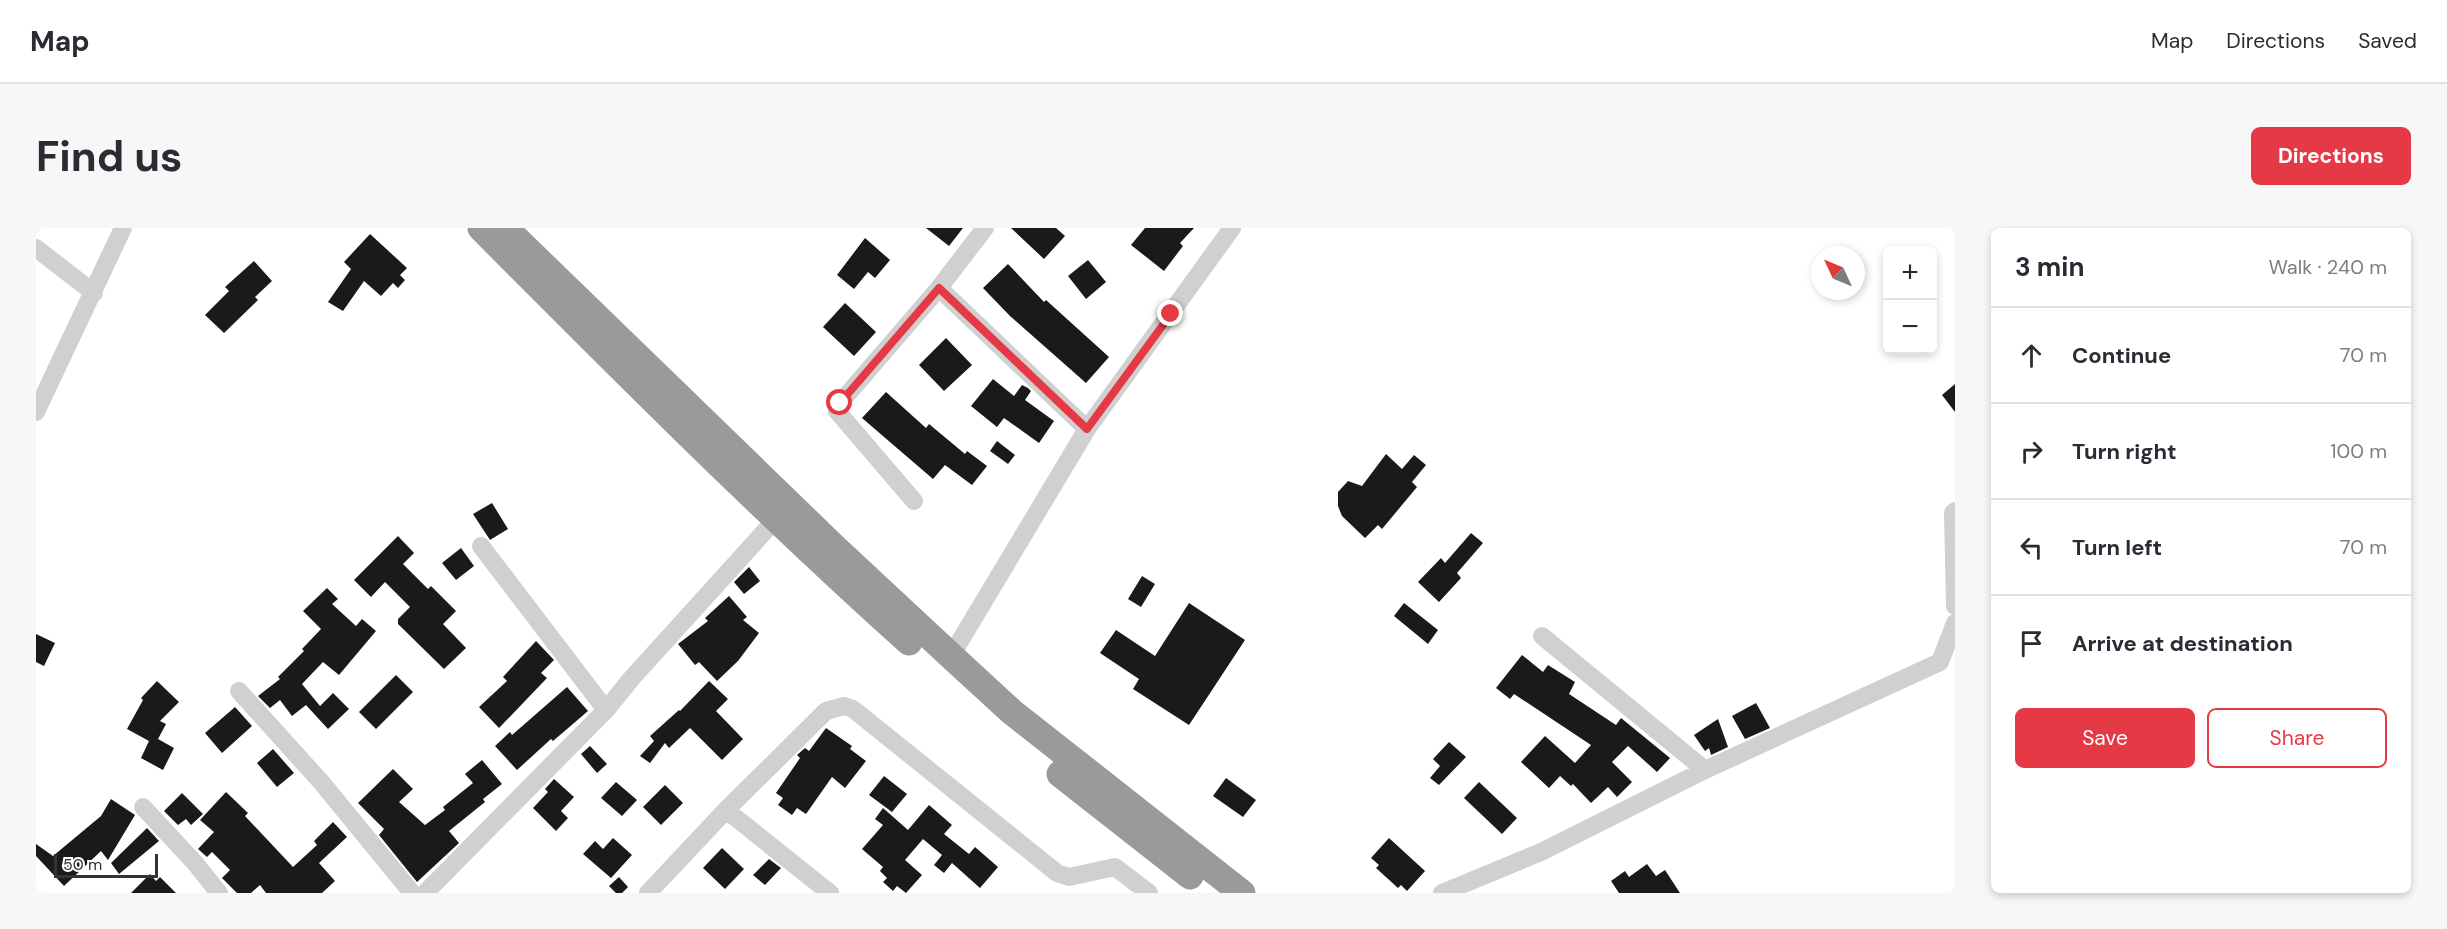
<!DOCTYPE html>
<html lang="en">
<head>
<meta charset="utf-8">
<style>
	:root { --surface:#fff; --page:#f7f7f7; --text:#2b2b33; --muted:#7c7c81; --line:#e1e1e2; --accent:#e63946 }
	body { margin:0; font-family:"DM Sans",sans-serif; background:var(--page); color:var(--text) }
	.controls { position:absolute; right:18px; top:18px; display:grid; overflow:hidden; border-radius:9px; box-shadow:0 3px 9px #0003 }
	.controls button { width:54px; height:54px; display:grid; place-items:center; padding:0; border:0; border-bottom:2px solid var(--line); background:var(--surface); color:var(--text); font:30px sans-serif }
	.compass { position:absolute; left:1775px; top:18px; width:54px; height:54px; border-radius:50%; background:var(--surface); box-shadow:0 3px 9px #0003; rotate:314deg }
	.scale { position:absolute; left:18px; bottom:15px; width:104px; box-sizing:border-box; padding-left:6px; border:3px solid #333; border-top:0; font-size:16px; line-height:21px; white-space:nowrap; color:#333; -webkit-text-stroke:4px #fff; paint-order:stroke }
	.stop { position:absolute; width:18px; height:18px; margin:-14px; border:4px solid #e63946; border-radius:50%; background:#fff }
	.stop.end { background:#e63946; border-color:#fff; box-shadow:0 2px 6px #0008 }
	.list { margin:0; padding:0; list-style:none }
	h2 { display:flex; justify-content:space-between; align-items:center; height:78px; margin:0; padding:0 24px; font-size:26px }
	h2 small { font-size:20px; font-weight:400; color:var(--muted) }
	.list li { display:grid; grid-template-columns:39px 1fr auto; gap:18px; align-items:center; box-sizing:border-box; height:96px; padding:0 24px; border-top:2px solid var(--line) }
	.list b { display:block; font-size:22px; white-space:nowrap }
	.list em { font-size:20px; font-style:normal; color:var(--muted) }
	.actions { display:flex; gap:12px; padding:18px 24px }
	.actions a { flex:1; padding:14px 0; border:2px solid var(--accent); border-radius:9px; text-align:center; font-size:21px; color:var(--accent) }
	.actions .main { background:var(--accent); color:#fff }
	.icon { flex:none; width:33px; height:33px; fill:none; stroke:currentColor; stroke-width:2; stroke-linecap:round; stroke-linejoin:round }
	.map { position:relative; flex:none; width:1919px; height:665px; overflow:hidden; border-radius:9px }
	header { display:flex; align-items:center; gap:36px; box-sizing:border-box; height:84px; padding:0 30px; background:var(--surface); border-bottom:2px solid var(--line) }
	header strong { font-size:28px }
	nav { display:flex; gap:33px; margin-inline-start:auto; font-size:21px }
	.intro { display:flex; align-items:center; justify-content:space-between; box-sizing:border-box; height:144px; padding:0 36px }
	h1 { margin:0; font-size:42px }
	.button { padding:15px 27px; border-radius:9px; background:var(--accent); color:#fff; font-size:21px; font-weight:700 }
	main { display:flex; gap:36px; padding:0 36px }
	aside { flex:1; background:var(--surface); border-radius:9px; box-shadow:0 3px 9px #0003 }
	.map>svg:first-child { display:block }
	.building { fill:#1a1a1a }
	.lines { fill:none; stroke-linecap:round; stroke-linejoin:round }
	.minor { stroke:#d0d0d0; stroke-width:18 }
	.highway { stroke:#9a9a9a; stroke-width:27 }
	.route { stroke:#e63946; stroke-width:8 }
</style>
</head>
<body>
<header>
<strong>Map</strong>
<nav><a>Map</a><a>Directions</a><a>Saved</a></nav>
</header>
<div class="intro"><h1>Find us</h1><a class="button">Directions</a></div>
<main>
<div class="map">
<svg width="1919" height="665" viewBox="0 0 1919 665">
	<rect width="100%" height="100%" fill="#fff"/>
	<path class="building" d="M890,0H927L913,18Z
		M975,0H1020L1029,8L1008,31Z
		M1109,0H1158L1144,15L1147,18L1128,43L1095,17Z
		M334,6L371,40L364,47L369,52L362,60L357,55L345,68L328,53L307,83L292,74L315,41L308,34Z
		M829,10L854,32L839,50L832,44L818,61L801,47Z
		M1052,32L1070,54L1050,71L1032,48Z
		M218,33L236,53L219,69L222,72L188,105L169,87L193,63L189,59Z
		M972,36L1008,74L1010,72L1073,129L1050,155L974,88L947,60Z
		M809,75L840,104L818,128L787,99Z
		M910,110L936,137L908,163L883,137Z
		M957,151L978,168L986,157L992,160L995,163L989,172L1018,193L1003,215L968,190L961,199L935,178Z
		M1919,156V184L1906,167Z
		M850,164L890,200L893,196L929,226L931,223L951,238L936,257L909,237L897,251L826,190Z
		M961,213L979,227L972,236L954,223Z
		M1350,226L1366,241L1378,227L1390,237L1376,254L1381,259L1346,301L1342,297L1329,310L1306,288L1302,278V264L1312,253L1326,258Z
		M456,275L472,301L454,312L437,286Z
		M1435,305L1447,315L1421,345L1425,350L1403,374L1382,354L1405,330L1409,335Z
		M362,308L378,325L367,336L392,361L395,358L420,383L407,396L430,420L408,441L362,396V391L374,379L349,354L335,369L318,352Z
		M425,320L438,338L420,352L406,335Z
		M713,339L724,353L708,366L698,354Z
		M1106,348L1119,356L1105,379L1092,371Z
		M291,360L302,371L296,376L320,398L326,391L340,403L303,447L287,434L266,456L284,478L297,465L313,481L292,501L270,477L256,488L244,472L234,480L222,468L244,451L242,449L268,423L266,421L285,401L267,383Z
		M693,368L711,389L707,392L723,405L702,433L681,453L663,434L659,437L642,416L672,393L669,390Z
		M1153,375L1209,412L1153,497L1097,461L1103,451L1064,425L1080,402L1119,428Z
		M1368,375L1402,402L1392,416L1358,388Z
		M0,406L19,415L8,438L0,434Z
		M500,413L518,432L505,445L511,450L463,500L443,479L471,453L467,449Z
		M1486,427L1507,444L1512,437L1539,454L1533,466L1580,497L1585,490L1634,530L1621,544L1592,518L1576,534L1596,554L1581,569L1572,559L1555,575L1537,556L1535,558L1524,548L1513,560L1485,534L1509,508L1539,535L1555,517L1478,466L1474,471L1460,460Z
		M360,447L377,464L340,501L323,484Z
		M121,453L143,474L124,493L130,496L122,511L138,520L127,542L105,530L113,513L91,501L107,472L105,470Z
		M673,453L692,471L680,483L707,511L686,532L654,500L633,520L629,515L614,535L604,528L618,513L614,508L643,482L644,483Z
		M531,459L552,483L517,513L515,511L481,542L459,518L474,504L476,507Z
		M1720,475L1734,500L1709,511L1696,488Z
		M199,479L216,498L186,525L169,505Z
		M1682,491L1692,519L1675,527L1673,520L1669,523L1658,507Z
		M790,500L816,518L814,521L830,533L809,560L796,549L770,586L761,580L756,587L742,577L747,570L740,565L764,530L761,527L769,520L773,523Z
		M1413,514L1430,529L1403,557L1394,550L1404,538L1397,531Z
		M554,518L571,536L561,545L545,526Z
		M237,521L258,545L241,559L221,535Z
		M446,532L466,556L447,571L449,574L413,603L423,615L381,654L343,607L348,601L322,575L357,541L377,561L363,574L389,597L409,582L407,579L437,555L429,546Z
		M848,548L871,566L856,584L833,567Z
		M1190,550L1220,572L1207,589L1177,568Z
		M518,551L538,569L525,583L532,590L520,603L497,580L512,564L509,561Z
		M580,554L601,572L586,588L565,570Z
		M1443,554L1481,590L1466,606L1428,570Z
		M629,557L647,575L625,597L607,579Z
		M190,564L212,585L209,588L257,639L281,617L278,613L297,594L311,609L283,635L299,653L286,665H230L224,657L215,665H201L186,650L194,642L176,624L171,629L162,621L178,604L164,592Z
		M146,565L167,586L155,597L150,591L142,597L128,583Z
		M75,571L99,587L72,632L65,623L28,658L0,628V616L17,628L65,588Z
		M893,577L916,597L908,606L933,626L939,619L962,639L944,660L916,635L908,645L898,637L906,627L887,611L869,632L886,647L870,665L861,658L857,663L847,654L851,650L844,643L847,639L826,621L847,597L839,591L847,580L872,602Z
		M111,600L123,613L83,646L75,635Z
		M577,610L596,627L575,650L547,626L559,613L567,621Z
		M1353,610L1389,643L1371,663L1365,657L1362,660L1340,640L1343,637L1335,630Z
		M686,620L708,641L689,661L667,640Z
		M733,631L745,640L729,657L717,647Z
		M1611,636L1620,648L1629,642L1644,665H1583L1575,653L1589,643L1593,649Z
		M114,646L120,653L124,649L140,665H95Z
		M583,649L592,659L586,665H580L573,658Z"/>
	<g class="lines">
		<path class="minor" d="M0,20L58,65
			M903,60L1051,201
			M0,184L87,0
			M878,273L801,183L804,175L903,60L949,0
			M1919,283L1917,285L1919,378
			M445,318L570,482
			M1506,408L1669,542
			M915,428L1051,201L1196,0
			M203,463L286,555L376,665
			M107,579L159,635L183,665
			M690,582L794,665
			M389,665L570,482L595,451L740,291
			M612,665L690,582L790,483L808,478L817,481L1021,645L1033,649L1079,639L1113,665
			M1406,665L1505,624L1669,542L1904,434L1919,395"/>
		<path class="highway" d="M445,0C585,141 725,281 873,414
			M469,0L798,319L915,428L976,484L1206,665
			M1024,546L1154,648"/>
	</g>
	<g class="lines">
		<path class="route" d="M804,175L903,60L1051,201L1135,86"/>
	</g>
</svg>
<div class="controls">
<button>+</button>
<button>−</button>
</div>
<svg class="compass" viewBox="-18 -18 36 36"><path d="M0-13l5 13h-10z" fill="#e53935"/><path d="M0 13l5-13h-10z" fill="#7c7c81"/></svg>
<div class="scale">50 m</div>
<div class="stop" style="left:804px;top:175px"></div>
<div class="stop end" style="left:1135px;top:86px"></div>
</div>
<aside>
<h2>3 min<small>Walk · 240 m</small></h2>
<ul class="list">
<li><svg class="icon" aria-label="ahead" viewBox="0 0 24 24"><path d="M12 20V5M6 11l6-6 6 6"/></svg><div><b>Continue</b></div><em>70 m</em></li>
<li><svg class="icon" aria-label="right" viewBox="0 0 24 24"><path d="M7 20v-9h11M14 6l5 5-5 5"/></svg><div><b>Turn right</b></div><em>100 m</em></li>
<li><svg class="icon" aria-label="left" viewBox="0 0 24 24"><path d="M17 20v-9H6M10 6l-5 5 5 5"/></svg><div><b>Turn left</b></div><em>70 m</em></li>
<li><svg class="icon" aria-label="arrive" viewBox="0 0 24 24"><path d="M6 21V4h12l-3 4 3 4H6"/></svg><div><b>Arrive at destination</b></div></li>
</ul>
<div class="actions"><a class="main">Save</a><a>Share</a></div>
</aside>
</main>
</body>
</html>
